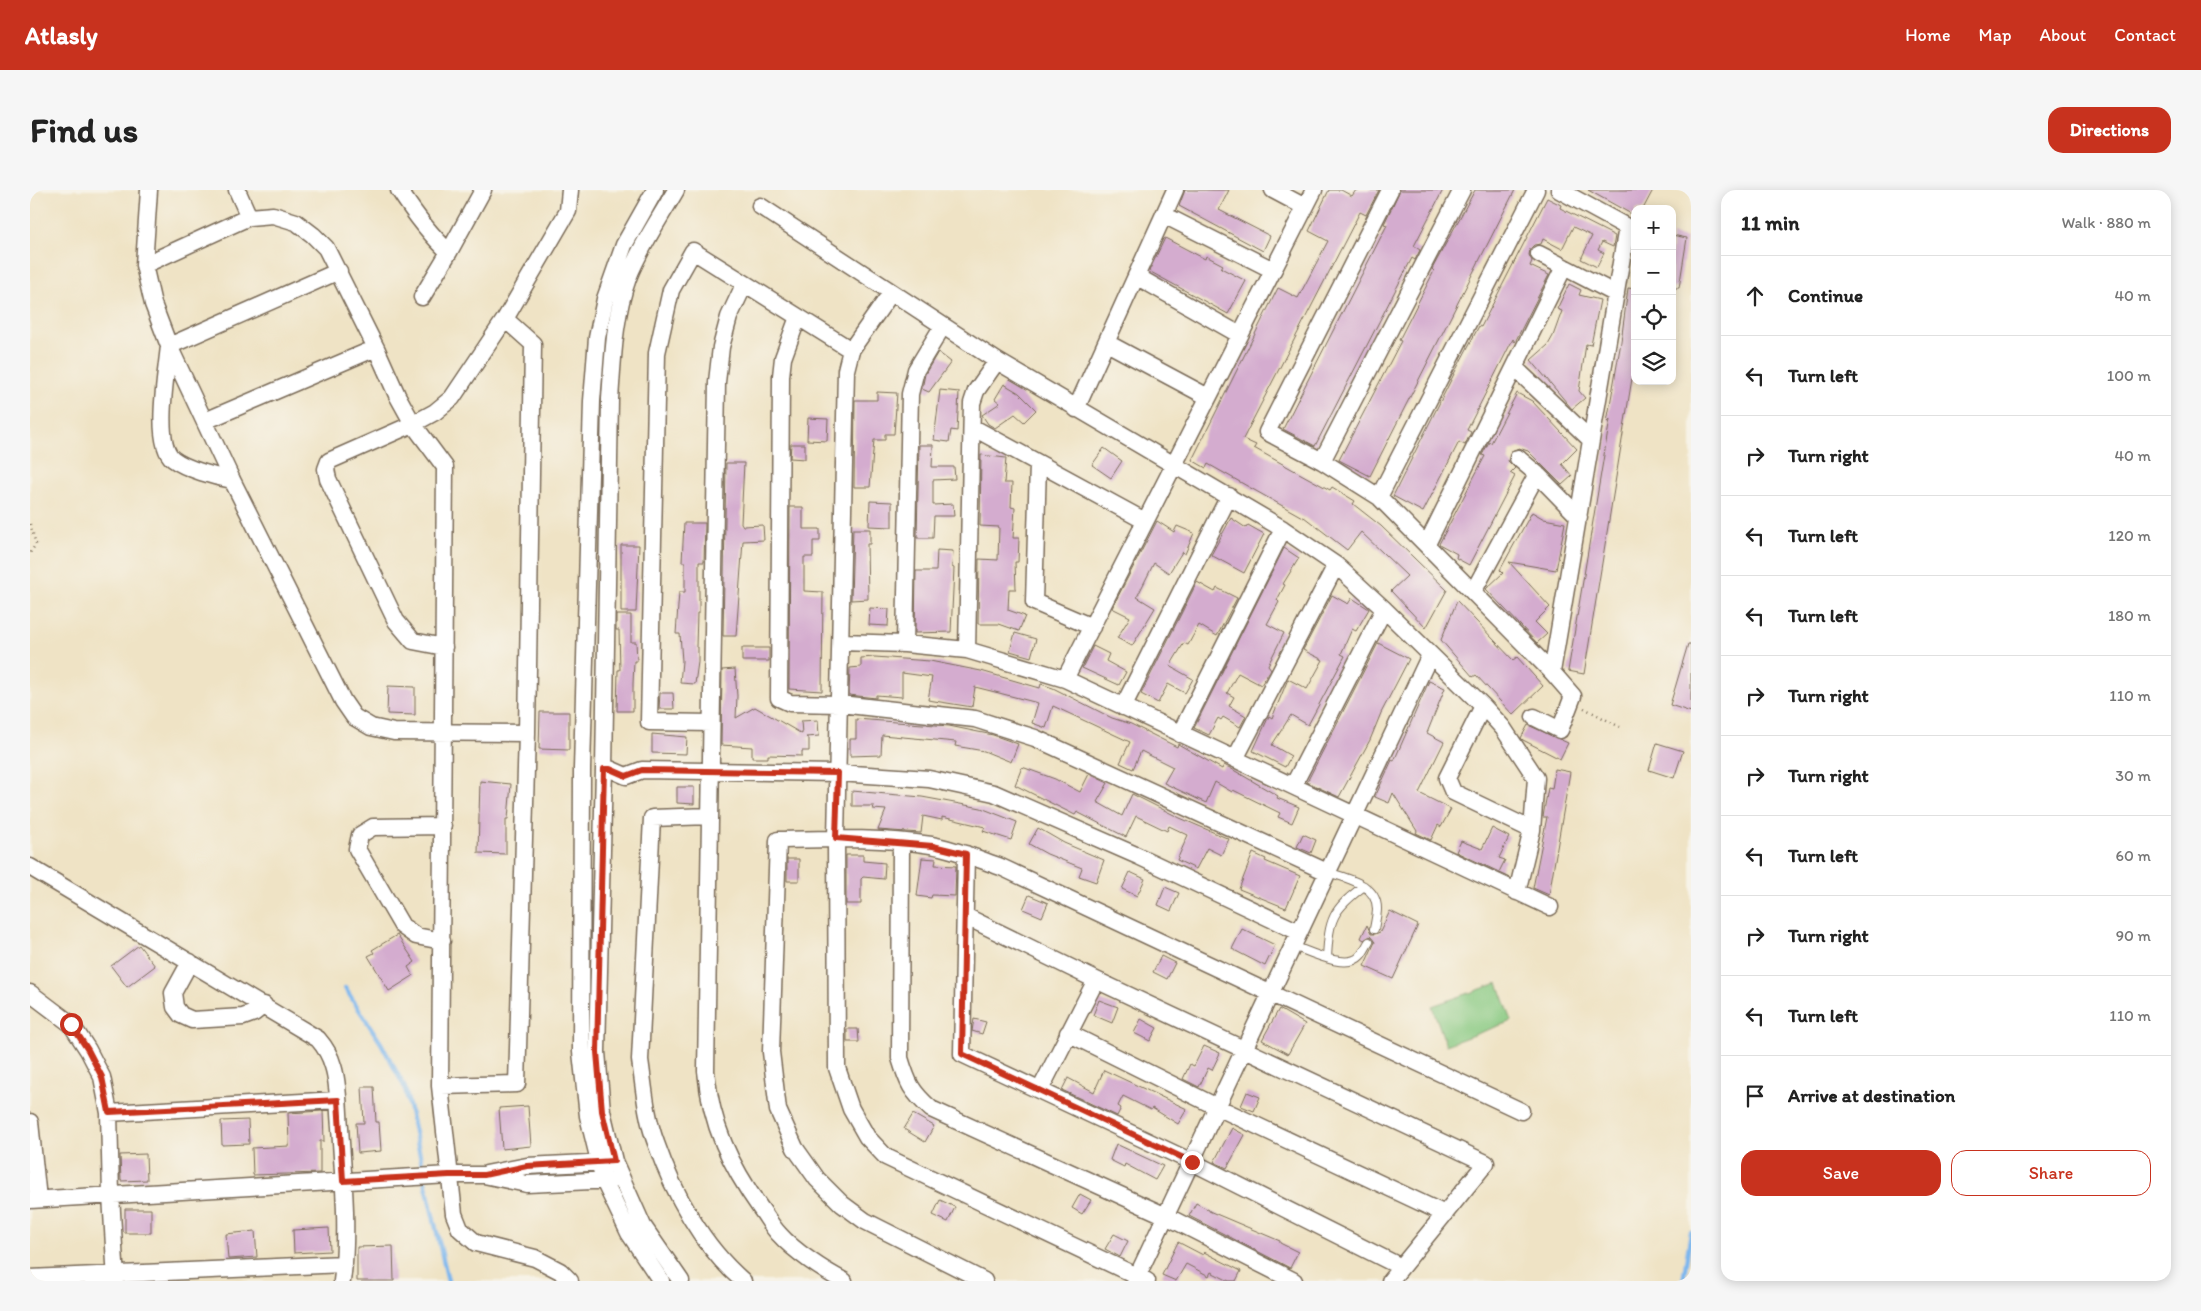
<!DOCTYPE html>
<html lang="en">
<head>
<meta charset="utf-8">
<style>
	:root { --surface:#fff; --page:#f6f6f6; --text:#222; --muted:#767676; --line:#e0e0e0; --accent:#c8321e }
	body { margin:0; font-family:Itim,sans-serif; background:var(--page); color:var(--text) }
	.controls { position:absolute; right:15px; top:15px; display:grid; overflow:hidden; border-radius:10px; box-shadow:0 2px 12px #0003 }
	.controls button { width:45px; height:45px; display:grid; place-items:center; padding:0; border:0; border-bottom:1px solid var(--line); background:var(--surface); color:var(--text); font:25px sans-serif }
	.stop { position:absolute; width:15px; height:15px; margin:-11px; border:4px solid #c8321e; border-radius:50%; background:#fff }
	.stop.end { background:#c8321e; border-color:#fff; box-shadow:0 1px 5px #0008 }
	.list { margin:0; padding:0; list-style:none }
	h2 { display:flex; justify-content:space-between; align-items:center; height:65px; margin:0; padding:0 20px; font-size:21px }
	h2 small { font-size:16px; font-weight:400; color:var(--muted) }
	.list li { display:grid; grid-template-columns:32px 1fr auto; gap:15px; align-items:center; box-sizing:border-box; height:80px; padding:0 20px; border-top:1px solid var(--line) }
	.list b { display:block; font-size:19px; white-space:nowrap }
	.list em { font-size:16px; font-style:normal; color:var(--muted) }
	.actions { display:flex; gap:10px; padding:15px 20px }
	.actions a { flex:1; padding:11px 0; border:1px solid var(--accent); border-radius:15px; text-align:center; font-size:18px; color:var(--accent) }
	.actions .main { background:var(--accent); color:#fff }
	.icon { flex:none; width:28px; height:28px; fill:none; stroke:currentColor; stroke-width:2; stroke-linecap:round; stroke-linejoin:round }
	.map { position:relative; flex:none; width:1661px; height:1091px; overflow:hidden; border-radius:15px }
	header { display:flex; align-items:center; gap:30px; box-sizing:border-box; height:70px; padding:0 25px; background:var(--accent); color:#fff }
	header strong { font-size:24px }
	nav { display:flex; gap:28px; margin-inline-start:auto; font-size:18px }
	.intro { display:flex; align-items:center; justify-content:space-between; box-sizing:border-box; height:120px; padding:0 30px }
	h1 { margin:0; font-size:35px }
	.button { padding:12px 22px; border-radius:15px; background:var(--accent); color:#fff; font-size:18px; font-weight:700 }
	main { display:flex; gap:30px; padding:0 30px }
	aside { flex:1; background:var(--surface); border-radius:15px; box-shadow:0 2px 12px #0003 }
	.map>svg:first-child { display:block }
	.green { fill:#88c981; stroke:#627a50 }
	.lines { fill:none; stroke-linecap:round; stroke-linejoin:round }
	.stream { stroke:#7db7ee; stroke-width:4.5 }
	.building { fill:#d4accf }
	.service-casing { stroke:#7a6b58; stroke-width:10 }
	.minor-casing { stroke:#7a6b58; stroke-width:19 }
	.path { stroke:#7a6b58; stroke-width:2.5; stroke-dasharray:1 4; stroke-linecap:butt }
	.service { stroke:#fff; stroke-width:8 }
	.minor { stroke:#fff; stroke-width:16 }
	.route { stroke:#c8321e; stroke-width:6 }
</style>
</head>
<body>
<header>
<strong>Atlasly</strong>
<nav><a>Home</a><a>Map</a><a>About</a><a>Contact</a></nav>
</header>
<div class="intro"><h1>Find us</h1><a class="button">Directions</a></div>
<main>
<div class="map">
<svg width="1661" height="1091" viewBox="0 0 1661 1091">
	<rect width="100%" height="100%" fill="#f7f3e8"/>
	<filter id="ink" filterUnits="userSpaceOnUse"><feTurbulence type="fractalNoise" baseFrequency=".02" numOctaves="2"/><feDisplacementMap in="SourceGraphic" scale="10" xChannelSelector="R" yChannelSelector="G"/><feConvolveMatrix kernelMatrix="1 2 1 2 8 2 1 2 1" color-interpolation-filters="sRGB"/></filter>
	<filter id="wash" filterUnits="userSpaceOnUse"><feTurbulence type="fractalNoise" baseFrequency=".0096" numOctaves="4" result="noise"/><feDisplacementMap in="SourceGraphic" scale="20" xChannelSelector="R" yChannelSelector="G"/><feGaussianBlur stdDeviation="1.12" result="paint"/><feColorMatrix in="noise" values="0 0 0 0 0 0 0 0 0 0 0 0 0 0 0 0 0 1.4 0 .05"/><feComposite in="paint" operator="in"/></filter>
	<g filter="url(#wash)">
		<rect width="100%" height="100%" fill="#efe3c5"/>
		<path class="green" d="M1468,793L1482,831L1416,855L1402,816Z"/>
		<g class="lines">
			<path class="stream" d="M315,798L351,853L375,898L394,983
				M395,991L418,1091
				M1653,1091L1661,1042"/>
		</g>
		<g id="blocks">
			<path class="building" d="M1155,0H1199L1189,20L1240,46L1233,61L1149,16Z
				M1299,0H1311L1322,6L1326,0H1349L1336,25L1330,22L1213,249L1226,255L1224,258L1249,272L1300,300L1302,297L1325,311L1323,314L1351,336L1417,400L1396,438L1361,401L1377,386L1331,342L1317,360L1274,327V328L1178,274L1176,278L1162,270L1248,98L1268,108L1298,51L1279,41Z
				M1370,0H1413L1384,56L1390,60L1385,70L1382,68L1285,256L1253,239L1357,35L1354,34Z
				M1445,0H1485L1340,286L1309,270L1371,151L1369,150L1404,81L1402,79Z
				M1558,0H1623L1613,19H1605V26Z
				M1517,8L1531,15L1530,18L1585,46L1583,57L1572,52L1568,60L1574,63L1567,77L1551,69L1562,46L1543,37L1532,59L1513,49L1511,54L1504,55L1500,59L1499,65L1502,71L1500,76L1519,85L1485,152L1483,149L1437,240L1441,242L1435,255L1429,252L1393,322L1363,306L1428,176L1449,136L1451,137Z
				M1642,45L1657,48L1649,98H1642Z
				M1135,48L1175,69L1176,66L1193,75L1191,78L1216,91L1198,124L1119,81Z
				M1539,94L1551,100L1549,105L1570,110L1561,155L1556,154L1549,201L1555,208L1542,219L1501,170L1518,155L1523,146L1532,121L1527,119Z
				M1598,98L1605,99V170L1554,484L1538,481L1580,229L1577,232L1591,152Z
				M908,162L921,172L899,202L892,199L895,184Z
				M974,194L989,203L1006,220L994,232L985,224L965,238L958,234L952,225L970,213L965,209Z
				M910,200L929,202L927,241L921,240L919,252L904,250Z
				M847,202L867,203L864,244H855V250H844L840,297H824L825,210H847Z
				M1487,203L1502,211L1547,259L1532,274L1542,286L1532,295L1498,261L1489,258L1481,261L1478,271L1485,278L1480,283L1485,286L1439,375L1426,368L1427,364L1409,354L1455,266L1452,265L1459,252L1461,253Z
				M778,228L798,229L797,251L777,250Z
				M761,254H775V269L760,268Z
				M889,255H903L902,277H924L925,289L903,290V315L923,314L924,326H904L903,348H887Z
				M1074,258L1092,271L1081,288L1062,275Z
				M951,265L976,268L974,293H982L981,317L985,318L983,348H989L988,372H985L986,399H979L978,420L995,426L989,441L969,434H948L949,369L968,370L969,337L950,336Z
				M696,273H714L711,333L713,336L733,335L734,350L713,351L706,446H693Z
				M840,311L862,312V337L839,336Z
				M760,317H773V339H790V351H783V367H774V401L793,402L792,501L759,499Z
				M1502,322L1514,329L1535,333L1526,380L1479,372L1520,417L1505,432L1517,444L1507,453L1456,399L1473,383L1470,380Z
				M1201,328L1216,338L1218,335L1234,344L1214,383L1181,365Z
				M1127,331L1144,342L1147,336L1164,343L1155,364L1152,362L1139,383L1124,373L1107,407L1125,418L1102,456L1087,448L1100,427L1082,418Z
				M654,333H675L674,372H669V423H667L666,457H668V472L665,494L650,493L652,471L650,444H646L649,402H655V372H652Z
				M823,339H840V354H837L838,409L821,410Z
				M591,355H609L606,422H591Z
				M1254,358L1269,368L1253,394L1255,395L1247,410L1249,412L1237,434L1254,443L1238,475L1241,479L1231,495L1208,483L1197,503L1204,507L1199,516L1216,526L1210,537L1193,527L1191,530L1188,528L1179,545L1164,538Z
				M907,360L923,361L922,377L924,378L921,442L885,443L886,381H906Z
				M1167,392L1185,402L1187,398L1207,408L1187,446L1169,435L1158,455L1154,453L1140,476L1163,489L1155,503L1138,494L1128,513L1111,504Z
				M1302,405L1318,414L1322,408L1339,419L1326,441L1322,439L1311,464L1315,466L1278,535L1261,525L1242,555L1261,566L1255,577L1223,561L1239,526L1242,528L1258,489L1277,499L1293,470L1273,460Z
				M1427,411L1483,470L1487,467L1513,496L1483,525L1446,485L1443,487L1411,450Z
				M840,418L859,419L858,436L839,435Z
				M586,425H601V452H606L607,471H604L603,494V521H587L588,480H590L589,440H586Z
				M985,443L1006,449L1001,467L980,461Z
				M1348,453L1379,469L1351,523L1340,550L1309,607L1277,592Z
				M1658,454H1661V522L1640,515Z
				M1063,456L1079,464L1076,471L1096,482L1089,495L1052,478Z
				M712,458H739V471H712Z
				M845,467L900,471L951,481L1010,498L1011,494L1023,498L1082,528L1101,534L1147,557L1148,554L1192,579L1194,575L1200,578L1248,606L1247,608L1269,617L1262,633L1248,627L1250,623L1203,600L1202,602L1185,592L1176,613L1134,593L1143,577L1111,561L1103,579L1090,573L1100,552L1023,516L1016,538L1002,533L1008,513L969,503L945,497L942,517L898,510L902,487L872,483V507L846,505V508L819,505L820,478L831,477V468Z
				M705,479L707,506L706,528L725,517L772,544L771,531L788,530L789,546L776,547L779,549V561H772V566L738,565V568H722V557L691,555L692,480Z
				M1399,491L1415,498L1397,543L1414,552L1389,603L1421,619L1411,637L1408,635L1401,650L1386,643L1387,641L1363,603L1359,613L1345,607L1362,570L1364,571Z
				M358,496L385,497V525L357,524Z
				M630,503H643L644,519H629Z
				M510,522H539V560L509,559Z
				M826,529L919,536L963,545L988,554L981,572L954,561L925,556L926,552L852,545L851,565L820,566V549H826Z
				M1498,535L1538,553L1530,569L1493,550L1491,548Z
				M622,544L657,547L656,564L622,563Z
				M1627,553L1653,561L1644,588L1619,580Z
				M992,577L1025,589L1050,602L1059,584L1078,593L1067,612L1092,626L1102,604L1150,628L1199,649L1191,665L1177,658L1166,679L1147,670L1158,645L1139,636L1137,641L1106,626L1096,647L1047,622L1045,625L985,595Z
				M1525,579L1540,582L1519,705L1503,698L1517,627H1513L1514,621L1518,598L1522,599Z
				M450,591L481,594L478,629H476V664L448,663Z
				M647,597H664V614L647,613Z
				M822,601L892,607L930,614L951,618L987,632L981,650L953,641L955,637L912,627V630L893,626L891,643L848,640L856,620L843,619L844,616H822Z
				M1008,638L1034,653L1074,670L1066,692L1049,686L1052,678L1017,664L999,654Z
				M1462,638L1479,647L1469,668L1475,670L1469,682L1426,662L1431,651L1452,659Z
				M1273,644L1286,650L1281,663L1267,657Z
				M1223,663L1236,669L1235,671L1270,686L1256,718L1209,699Z
				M816,665H833V671L855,673L854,689L833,687L831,689V714H816Z
				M892,668L906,669L905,675L926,676L925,706L902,705L901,708L887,706Z
				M757,669H769V691H757Z
				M1100,682L1115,689L1107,706L1092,699Z
				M1135,697L1149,703L1141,721L1128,715Z
				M999,705L1018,713L1012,727L993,719Z
				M1360,721L1388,735L1363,789L1334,776L1345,752L1340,746L1334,750L1331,748L1337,735L1341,744H1345L1350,742Z
				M1212,739L1245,755L1235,776L1202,759Z
				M367,745L385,772L378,777L383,786L359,801L338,766L344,763L342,760Z
				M109,755L125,776L97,797L81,776Z
				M1131,766L1145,773L1137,789L1123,782Z
				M1069,810L1088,817L1082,833L1063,825Z
				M1249,819L1275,834L1258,864L1232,850Z
				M944,829L956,832L952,844L942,841Z
				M1111,829L1127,838L1120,851L1104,843Z
				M817,839H828L829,852H817Z
				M1174,856L1190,863L1182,880L1178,878L1169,897L1153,889L1160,874L1164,876Z
				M1074,880L1157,919L1148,934L1122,918L1121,920L1093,906L1088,916L1091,918L1087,926L1032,900L1038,888L1064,902Z
				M332,897H344L346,932H349L351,961L328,963L326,933H334Z
				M1217,902L1230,907L1224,921L1211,916Z
				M498,916L501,956L472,959L469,918Z
				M293,921L294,951H290V983L223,985L222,958L259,956L258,923Z
				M883,924L904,936L895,952L874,939Z
				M218,930L219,954L192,955L191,931Z
				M1202,938L1215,945L1197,978L1184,972Z
				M1086,954L1133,976L1125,990L1095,974L1094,977L1080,970Z
				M116,964L117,990L91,991L90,965Z
				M1050,1004L1061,1010L1052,1024L1042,1018Z
				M910,1010L925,1017L918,1032L903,1025Z
				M1166,1013L1179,1020V1021L1250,1051V1053L1268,1062L1260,1078L1159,1026Z
				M95,1019H121V1043H95Z
				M299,1038L300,1061L264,1063L263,1040Z
				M225,1041L227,1067L198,1069L196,1044Z
				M1084,1044L1098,1051L1090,1067L1075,1059Z
				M1148,1052L1173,1065L1174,1062L1211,1081L1206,1091H1199L1181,1082L1179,1086L1156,1074L1146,1091L1132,1085Z
				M363,1056L364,1091H327V1057Z"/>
		</g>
	</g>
	<g filter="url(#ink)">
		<use href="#blocks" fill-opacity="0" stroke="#7a6b58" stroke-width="1"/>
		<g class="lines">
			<g class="service-casing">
				<path id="service" d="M1297,682C1316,688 1347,694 1347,719C1347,725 1345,733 1344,739
					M1263,756C1278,761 1317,781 1330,766C1334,762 1336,756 1339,752
					M1297,768C1299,729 1302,720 1334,696"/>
			</g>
			<g class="minor-casing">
				<path id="minor" d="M119,0L114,75L123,114L139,156L202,290L313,511L324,527L341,537L364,542L497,543
					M207,0L219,27
					M369,0C384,23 399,44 419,62L453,0
					M625,0L594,55L575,109L567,148L562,211L552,579L551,862L558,926L574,991L599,1043L631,1091
					M646,0C630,28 610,57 598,88C584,126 583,169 580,209L574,579L567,862L572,921L584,971L613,1036L651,1091
					M1243,0L1275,17
					M1360,0L1237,242L1292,271L1349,307L1522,482L1543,506L1530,540L1504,527
					M730,16L967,171L1253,339L1306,375L1354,419L1453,516L1473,538L1506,588L1502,640L1487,702
					M1134,25L1243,80
					M1509,64L1586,104
					M114,75L219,27L243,25L266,32L283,45L296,58L346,158L367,205L383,234L415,277L410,896L424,1024L430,1039L446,1053L505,1068L530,1081L540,1091
					M1106,86L1210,145
					M714,95L699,127L691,157L687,192L676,881C681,935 700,975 731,1019C737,1027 742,1037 749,1044C764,1061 794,1081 814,1091
					M861,103L821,160L816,180L806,648L807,878L821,919L837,947L856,967L1117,1091
					M392,107L419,62
					M768,127L753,168L751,186L749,508L760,513L810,514L945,529L1005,548L1297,682
					M1077,153L1178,207
					M1485,178L1561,250
					M1046,219L1145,0
					M175,231L346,158
					M942,237L1115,331
					M1488,268L1507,284L1549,327
					M1292,271L1432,0
					M1008,274L1004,412L1062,437
					M202,290C186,287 156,279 143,269C123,253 137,180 139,156L309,81
					M1349,307L1506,0
					M1397,354L1534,77
					M1443,402L1507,284
					M811,452L875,454L937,460L1035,489L1520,717
					M875,454L880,204L886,180L912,137
					M414,457L383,451L366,431L298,289L296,279L299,271L383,234L405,222L422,208L475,129L538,21L540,0
					M937,460L942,213L946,201L967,171
					M1522,482L1597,37L1529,0
					M1035,489L1284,0
					M1453,516L1417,588L1423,602L1502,640
					M1093,517L1199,306
					M681,533L619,532L627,163L641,100L663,61L821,160
					M1150,544L1253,339
					M1205,569L1306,375
					M580,579L596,586L612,580L808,583L899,589L964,603L1108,666L1269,742
					M1263,596L1354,419
					M680,626L622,628L610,870C614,897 616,927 626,953C643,1002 672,1056 713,1091
					M871,652L870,868C878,894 881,901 901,919L1136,1026L1264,1091
					M936,664L932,864L1162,972L1371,1077
					M0,677L288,849C295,857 300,865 303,876C309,894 308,917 310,937C313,987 319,1041 312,1091
					M935,726L1066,790L1456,973L1360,1091
					M412,751L386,746L372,736L327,659L330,645L343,637L413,636
					M160,772L143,803L145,817L151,825L162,830L213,827L224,823L234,815
					M0,803L41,834L58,860L72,887L79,923L81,1005L86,1091
					M1038,843L1187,917L1415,1024
					M410,896L487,894L497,543L503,154L475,129
					M1010,900L1066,790
					M79,923L308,910
					M0,932L8,1009
					M456,984L497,976L578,972
					M0,1010L419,985H454L497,994L583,990
					M0,1088L314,1074
					M954,1091L835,1031L812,1014L787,989L765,958L748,920L741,862L748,650C799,649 851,647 901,655C925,659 948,669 971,677L1491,921
					M1105,1091L1400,465"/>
			</g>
			<path class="path" d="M0,334L6,354L0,363
				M1554,518L1590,537"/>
			<use href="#service" class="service"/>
			<use href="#minor" class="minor"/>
		</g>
	</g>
	<g class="lines" filter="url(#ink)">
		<path class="route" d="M41,834L58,860L72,887L79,922L308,910L313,991L419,985H454L497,976L584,971L572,921L567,862L574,579H580L596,586L612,580L808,583L806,648L903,656L936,664L932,864L1162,972"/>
	</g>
</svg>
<div class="controls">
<button>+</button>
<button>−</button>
<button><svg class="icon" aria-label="locate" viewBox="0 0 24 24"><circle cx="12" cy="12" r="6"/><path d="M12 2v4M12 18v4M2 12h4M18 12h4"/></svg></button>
<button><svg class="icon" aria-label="layers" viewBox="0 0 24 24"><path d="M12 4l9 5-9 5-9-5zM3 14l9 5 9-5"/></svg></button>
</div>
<div class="stop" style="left:41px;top:834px"></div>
<div class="stop end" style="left:1162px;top:972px"></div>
</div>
<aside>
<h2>11 min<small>Walk · 880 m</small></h2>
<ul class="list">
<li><svg class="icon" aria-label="ahead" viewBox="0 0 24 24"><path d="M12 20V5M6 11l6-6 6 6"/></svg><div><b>Continue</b></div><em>40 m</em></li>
<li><svg class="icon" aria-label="left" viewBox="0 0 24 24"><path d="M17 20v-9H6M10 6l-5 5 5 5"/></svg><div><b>Turn left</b></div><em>100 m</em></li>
<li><svg class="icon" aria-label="right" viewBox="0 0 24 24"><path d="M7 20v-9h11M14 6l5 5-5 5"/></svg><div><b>Turn right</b></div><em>40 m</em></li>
<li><svg class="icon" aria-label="left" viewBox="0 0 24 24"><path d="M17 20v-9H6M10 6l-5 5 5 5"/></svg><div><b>Turn left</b></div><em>120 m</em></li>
<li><svg class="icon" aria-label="left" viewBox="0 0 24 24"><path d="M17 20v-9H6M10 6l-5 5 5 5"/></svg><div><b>Turn left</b></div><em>180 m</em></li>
<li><svg class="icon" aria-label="right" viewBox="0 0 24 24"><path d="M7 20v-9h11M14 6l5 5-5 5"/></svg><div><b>Turn right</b></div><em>110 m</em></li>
<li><svg class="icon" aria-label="right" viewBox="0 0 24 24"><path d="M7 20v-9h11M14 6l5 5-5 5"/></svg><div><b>Turn right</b></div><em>30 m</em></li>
<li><svg class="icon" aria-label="left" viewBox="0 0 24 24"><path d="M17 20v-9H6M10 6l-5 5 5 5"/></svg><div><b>Turn left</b></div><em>60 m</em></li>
<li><svg class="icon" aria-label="right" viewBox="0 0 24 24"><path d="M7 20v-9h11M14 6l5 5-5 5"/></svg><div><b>Turn right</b></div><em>90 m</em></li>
<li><svg class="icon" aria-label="left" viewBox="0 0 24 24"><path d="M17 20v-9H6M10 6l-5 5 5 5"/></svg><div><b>Turn left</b></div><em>110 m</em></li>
<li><svg class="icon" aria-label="arrive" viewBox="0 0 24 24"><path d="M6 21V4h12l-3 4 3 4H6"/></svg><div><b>Arrive at destination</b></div></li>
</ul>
<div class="actions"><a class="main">Save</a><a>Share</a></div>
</aside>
</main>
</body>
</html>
